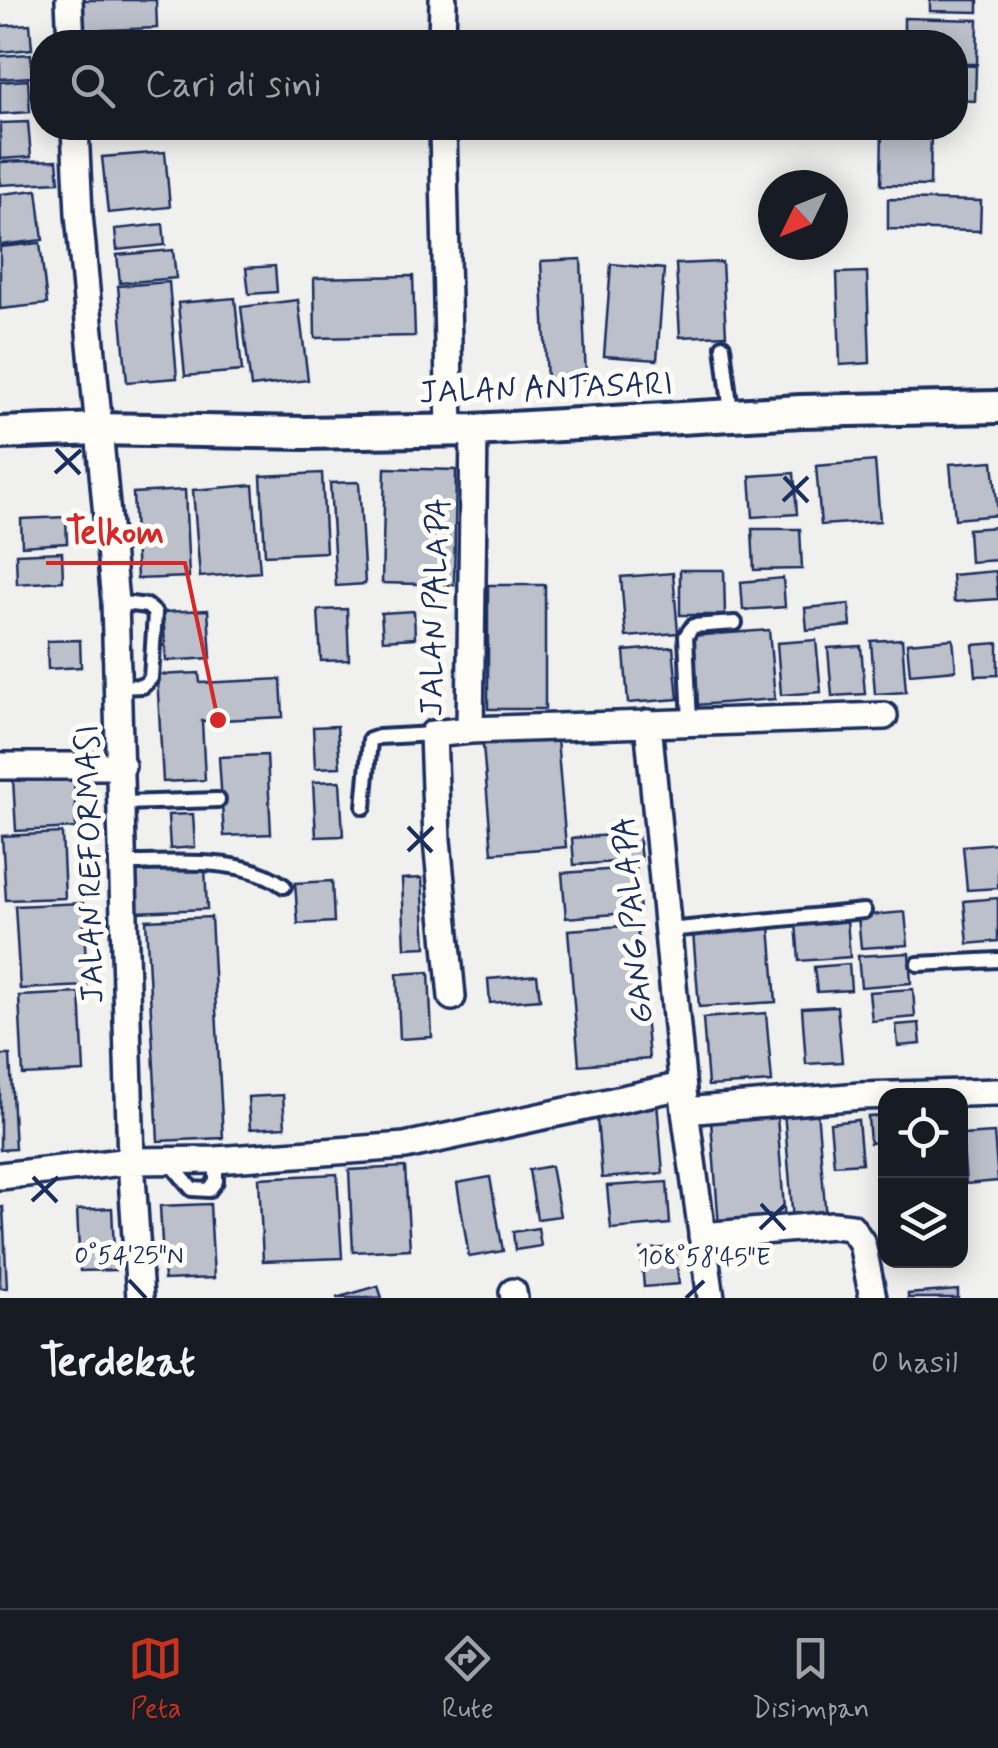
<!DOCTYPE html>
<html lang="id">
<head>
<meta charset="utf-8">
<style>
	:root { --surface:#171b24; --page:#20242c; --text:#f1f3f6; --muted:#9ea1a6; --line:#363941; --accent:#c8321e }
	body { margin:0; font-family:Mynerve,sans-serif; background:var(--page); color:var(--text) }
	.controls { position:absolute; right:30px; bottom:30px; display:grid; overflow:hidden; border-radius:20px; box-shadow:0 5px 25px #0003 }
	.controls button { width:90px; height:90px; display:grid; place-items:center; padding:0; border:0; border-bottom:2px solid var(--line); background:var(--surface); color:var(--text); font:50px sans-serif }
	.compass { position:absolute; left:758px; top:170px; width:90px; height:90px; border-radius:50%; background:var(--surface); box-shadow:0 5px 25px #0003; rotate:227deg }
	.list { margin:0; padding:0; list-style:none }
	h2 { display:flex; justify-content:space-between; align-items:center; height:130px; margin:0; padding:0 40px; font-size:42px }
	h2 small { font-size:32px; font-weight:400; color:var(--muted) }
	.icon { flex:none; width:55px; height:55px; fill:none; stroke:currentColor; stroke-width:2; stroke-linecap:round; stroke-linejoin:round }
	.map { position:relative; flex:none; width:998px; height:1298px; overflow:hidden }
	.search { position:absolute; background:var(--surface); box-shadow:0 5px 25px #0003; left:30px; right:30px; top:30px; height:110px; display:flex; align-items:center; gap:25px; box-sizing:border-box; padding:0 35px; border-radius:40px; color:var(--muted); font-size:38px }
	.sheet { height:310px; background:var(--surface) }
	nav { display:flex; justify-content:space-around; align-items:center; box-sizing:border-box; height:140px; border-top:2px solid var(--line); background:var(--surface); font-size:28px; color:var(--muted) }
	nav a { display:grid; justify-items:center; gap:5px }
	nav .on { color:var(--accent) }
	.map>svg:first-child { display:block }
	.building { fill:#bbc0ca; stroke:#1b2f5e; stroke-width:2.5 }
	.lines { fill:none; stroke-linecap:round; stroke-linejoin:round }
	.service-casing { stroke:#1b2f5e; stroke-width:20 }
	.minor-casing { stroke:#1b2f5e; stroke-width:32 }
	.tertiary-casing { stroke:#1b2f5e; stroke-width:38 }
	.service { stroke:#fdfcf7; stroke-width:12 }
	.minor { stroke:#fdfcf7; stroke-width:25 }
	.tertiary { stroke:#fdfcf7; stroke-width:30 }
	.ticks { fill:none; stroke:#1b2f5e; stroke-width:4 }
	.labels { text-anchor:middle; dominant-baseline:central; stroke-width:10; stroke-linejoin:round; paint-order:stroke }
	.street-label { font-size:32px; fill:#1b2f5e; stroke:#fdfcf7 }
	.ticks-label { font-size:25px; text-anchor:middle; fill:#1b2f5e; stroke:#fdfcf7; stroke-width:10; stroke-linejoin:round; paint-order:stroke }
	.leader { fill:none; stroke:#d62828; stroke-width:4 }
	.callout-dot { fill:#d62828; stroke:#fdfcf7; stroke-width:4 }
	.callout-label { font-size:35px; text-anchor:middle; font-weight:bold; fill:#d62828; stroke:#fdfcf7; stroke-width:10; stroke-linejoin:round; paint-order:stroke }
</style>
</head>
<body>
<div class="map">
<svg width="998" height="1298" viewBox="0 0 998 1298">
	<rect width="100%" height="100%" fill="#f0f0ee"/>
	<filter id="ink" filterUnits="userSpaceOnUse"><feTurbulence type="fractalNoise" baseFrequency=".01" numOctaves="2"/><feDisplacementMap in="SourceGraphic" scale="20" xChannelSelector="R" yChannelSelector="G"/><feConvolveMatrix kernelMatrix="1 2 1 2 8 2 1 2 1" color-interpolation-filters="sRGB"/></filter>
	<g filter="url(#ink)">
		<path class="building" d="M78,0H156L157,28L80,31Z
			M930,0H978V12L930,11Z
			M904,18L978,20L977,64H956V42H904Z
			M30,24L32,49L0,52V26Z
			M162,35V42H85V37Z
			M31,54L32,77L0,79V56Z
			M956,65L976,66L975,101L956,100Z
			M28,80L30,112L0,114V82Z
			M28,122L31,157L0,159V123Z
			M882,128H931L930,186L881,185Z
			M165,152L170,207L108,213L102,157Z
			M57,160L59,182L0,185V162Z
			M37,190L43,240L0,245V194Z
			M888,199L981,201L980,231L888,229Z
			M163,224L165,245L117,250L115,229Z
			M40,243L47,304L0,309V247Z
			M173,250L176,278L120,283L117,255Z
			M581,259L586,379L547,380L541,261Z
			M722,262L726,335L680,337L676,264Z
			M611,264L664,269L657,360L604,356Z
			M275,266L277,292L249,294L246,268Z
			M867,272L870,363L840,365L837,273Z
			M413,276L415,336L315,338L314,278Z
			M169,282L177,378L127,382L118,286Z
			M235,298L242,371L185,376L178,303Z
			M298,300L308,380L251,387L241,307Z
			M875,461L880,521L821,525L816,466Z
			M993,461L998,515L955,519L950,464Z
			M385,468L456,470L454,585L382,583Z
			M322,473L326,552L265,555L261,476Z
			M794,473L797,514L753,517L750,476Z
			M359,482L365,584L336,586L330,483Z
			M253,485L260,572L200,577L193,490Z
			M185,490L189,577L137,579L133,493Z
			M66,517L67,543L22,546L21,519Z
			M998,527V560L970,562L968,529Z
			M752,529H800L802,569L754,570Z
			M62,552L63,581L17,584L16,554Z
			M680,570H724L725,615H680Z
			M996,571L998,599L954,602L952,575Z
			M673,573L678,633L626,637L621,577Z
			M783,578L785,607L743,610L741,582Z
			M488,585H545V709H488Z
			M849,604L851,626L807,630L805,608Z
			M347,609L349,660L321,661L318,610Z
			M208,610L211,658L166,661L163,612Z
			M414,611L415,638L383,640L381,613Z
			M769,630L775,699L696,705L690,636Z
			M902,639L906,692L875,694L871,641Z
			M953,639L956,670L910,674L907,643Z
			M80,640L81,667L48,669L47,641Z
			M816,640L821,692L781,695L777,643Z
			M998,643V675L976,676L973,645Z
			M861,646L865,694L832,696L828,648Z
			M673,647L678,699L628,703L624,651Z
			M199,673L200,683L281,679L283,717L202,721L205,780L163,782L157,675Z
			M337,726L340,767L315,768L313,727Z
			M556,727L566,847L492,853L482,733Z
			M267,755L271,834L224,836L219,757Z
			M74,777L76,828L16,831L13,779Z
			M340,781L343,836L316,837L313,782Z
			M193,814L195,847L170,849L168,815Z
			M62,833L65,898L6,900L2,836Z
			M638,833L641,860L574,865L572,838Z
			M998,843V888L967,890L963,846Z
			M205,867L207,909L135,912L133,870Z
			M636,868L640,912L566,918L562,873Z
			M422,878L426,947L405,948L402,879Z
			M332,881L334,922L298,924L295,883Z
			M998,898V941L968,944L964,901Z
			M83,903L87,986L20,989L15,906Z
			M905,912L908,945L861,948L858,916Z
			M211,917L223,1138L158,1141L146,920Z
			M847,920L850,957L799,961L796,923Z
			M637,925L649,1059L579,1065L568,930Z
			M770,926L776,1002L699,1007L693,932Z
			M909,953L911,983L861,987L858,956Z
			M849,964L851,990L817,992L814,967Z
			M429,972L432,1037L400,1039L397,974Z
			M537,975L540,999L490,1003L488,979Z
			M913,989L915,1017L872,1021L869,992Z
			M80,993L84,1072L23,1075L19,996Z
			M837,1006L842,1062L806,1064L802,1008Z
			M766,1013L772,1082L708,1086L703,1018Z
			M919,1023L921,1044L898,1046L896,1025Z
			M0,1055H10L15,1149L0,1150Z
			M283,1095L285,1127L250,1129L248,1097Z
			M657,1102L663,1173L602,1178L596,1106Z
			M817,1109L826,1219L793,1221L784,1111Z
			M886,1116V1142L870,1143L868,1117Z
			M777,1117L785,1222L719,1227L711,1121Z
			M858,1120L862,1163L834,1165L830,1123Z
			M994,1133L998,1181L966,1184L962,1135Z
			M551,1166L560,1216L537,1219L529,1170Z
			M405,1167L410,1249L353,1252L349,1170Z
			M337,1174L342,1258L263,1261L259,1178Z
			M490,1177L503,1251L469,1257L457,1183Z
			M667,1182L670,1224L611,1229L607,1186Z
			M210,1204L214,1278L164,1280L160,1206Z
			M0,1207H3L7,1288H0Z
			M112,1208L115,1270L80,1271L77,1210Z
			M538,1228L541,1246L515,1250L513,1232Z
			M675,1247L679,1284L644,1287L641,1250Z
			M378,1286L382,1298H336Z
			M958,1290V1298H908V1294Z"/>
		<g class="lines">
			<g class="service-casing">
				<path id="service" d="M723,346L731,413
					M115,602L147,606L155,613L151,678L143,686L119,687
					M690,723L686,636L693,626L735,623
					M123,803L218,800
					M364,807L370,740L379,737L433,734
					M124,863C174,864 242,855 284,886
					M668,930L864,911
					M918,964L998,960
					M168,1160L192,1189L209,1190L216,1181V1160"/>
			</g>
			<g class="minor-casing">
				<path id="minor" d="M69,0L71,42
					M442,42L443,0
					M75,128L79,214L115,602L131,1161L140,1298
					M443,128L450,429
					M648,723L685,1111L711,1298
					M470,730L884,716
					M0,766H122
					M452,997L437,840L433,734L470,730L474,430
					M685,1111L860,1096L998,1092
					M0,1176L131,1161L216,1160L405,1146L682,1086
					M702,1236L833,1225L851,1227L862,1243L873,1298
					M513,1292L514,1298"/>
			</g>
			<g class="tertiary-casing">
				<path id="tertiary" d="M0,433L97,429L304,433L474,430L801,411L998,407"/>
			</g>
			<use href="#service" class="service"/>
			<use href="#minor" class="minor"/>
			<use href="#tertiary" class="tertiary"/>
		</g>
	</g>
	<path class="ticks" d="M56,449L80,474M55,473L81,450M784,477L808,502M783,501L808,477M408,827L432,852M408,851L433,827M33,1177L57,1202M32,1201L58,1177M761,1204L785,1230M760,1229L785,1205M129,1280L146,1298M686,1298L704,1281"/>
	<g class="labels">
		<g class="street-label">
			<text transform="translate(546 389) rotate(-2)">JALAN ANTASARI</text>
			<text transform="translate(436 607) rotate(-88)">JALAN PALAPA</text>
			<text transform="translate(91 864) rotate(-91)">JALAN REFORMASI</text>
			<text transform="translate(634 920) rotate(-95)">GANG PALAPA</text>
		</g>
	</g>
	<g class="ticks-label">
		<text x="129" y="1263">0°54'25"N</text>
		<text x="704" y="1265">108°58'45"E</text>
	</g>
	<path class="leader" d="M218 720L185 563H46"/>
	<circle class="callout-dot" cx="218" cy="720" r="10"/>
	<g class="callout-label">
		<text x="115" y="543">Telkom</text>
	</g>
</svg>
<div class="controls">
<button><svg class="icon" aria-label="locate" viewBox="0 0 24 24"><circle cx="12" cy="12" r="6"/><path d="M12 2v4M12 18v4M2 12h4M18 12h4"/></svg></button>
<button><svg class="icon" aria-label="layers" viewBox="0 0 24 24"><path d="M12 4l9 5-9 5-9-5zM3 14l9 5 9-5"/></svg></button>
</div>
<svg class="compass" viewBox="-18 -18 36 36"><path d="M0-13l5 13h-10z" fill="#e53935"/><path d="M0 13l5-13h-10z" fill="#9ea1a6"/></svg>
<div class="search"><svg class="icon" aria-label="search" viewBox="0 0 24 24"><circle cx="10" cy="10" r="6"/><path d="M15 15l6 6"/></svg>Cari di sini</div>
</div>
<section class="sheet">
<h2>Terdekat<small>0 hasil</small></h2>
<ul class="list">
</ul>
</section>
<nav>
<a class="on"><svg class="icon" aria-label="map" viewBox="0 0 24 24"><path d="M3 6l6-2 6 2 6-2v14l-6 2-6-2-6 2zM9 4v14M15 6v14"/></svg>Peta</a>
<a><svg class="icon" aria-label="directions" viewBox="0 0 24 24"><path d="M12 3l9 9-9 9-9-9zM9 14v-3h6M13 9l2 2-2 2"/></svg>Rute</a>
<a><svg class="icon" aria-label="saved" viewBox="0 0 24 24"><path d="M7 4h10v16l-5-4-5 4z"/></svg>Disimpan</a>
</nav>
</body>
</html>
